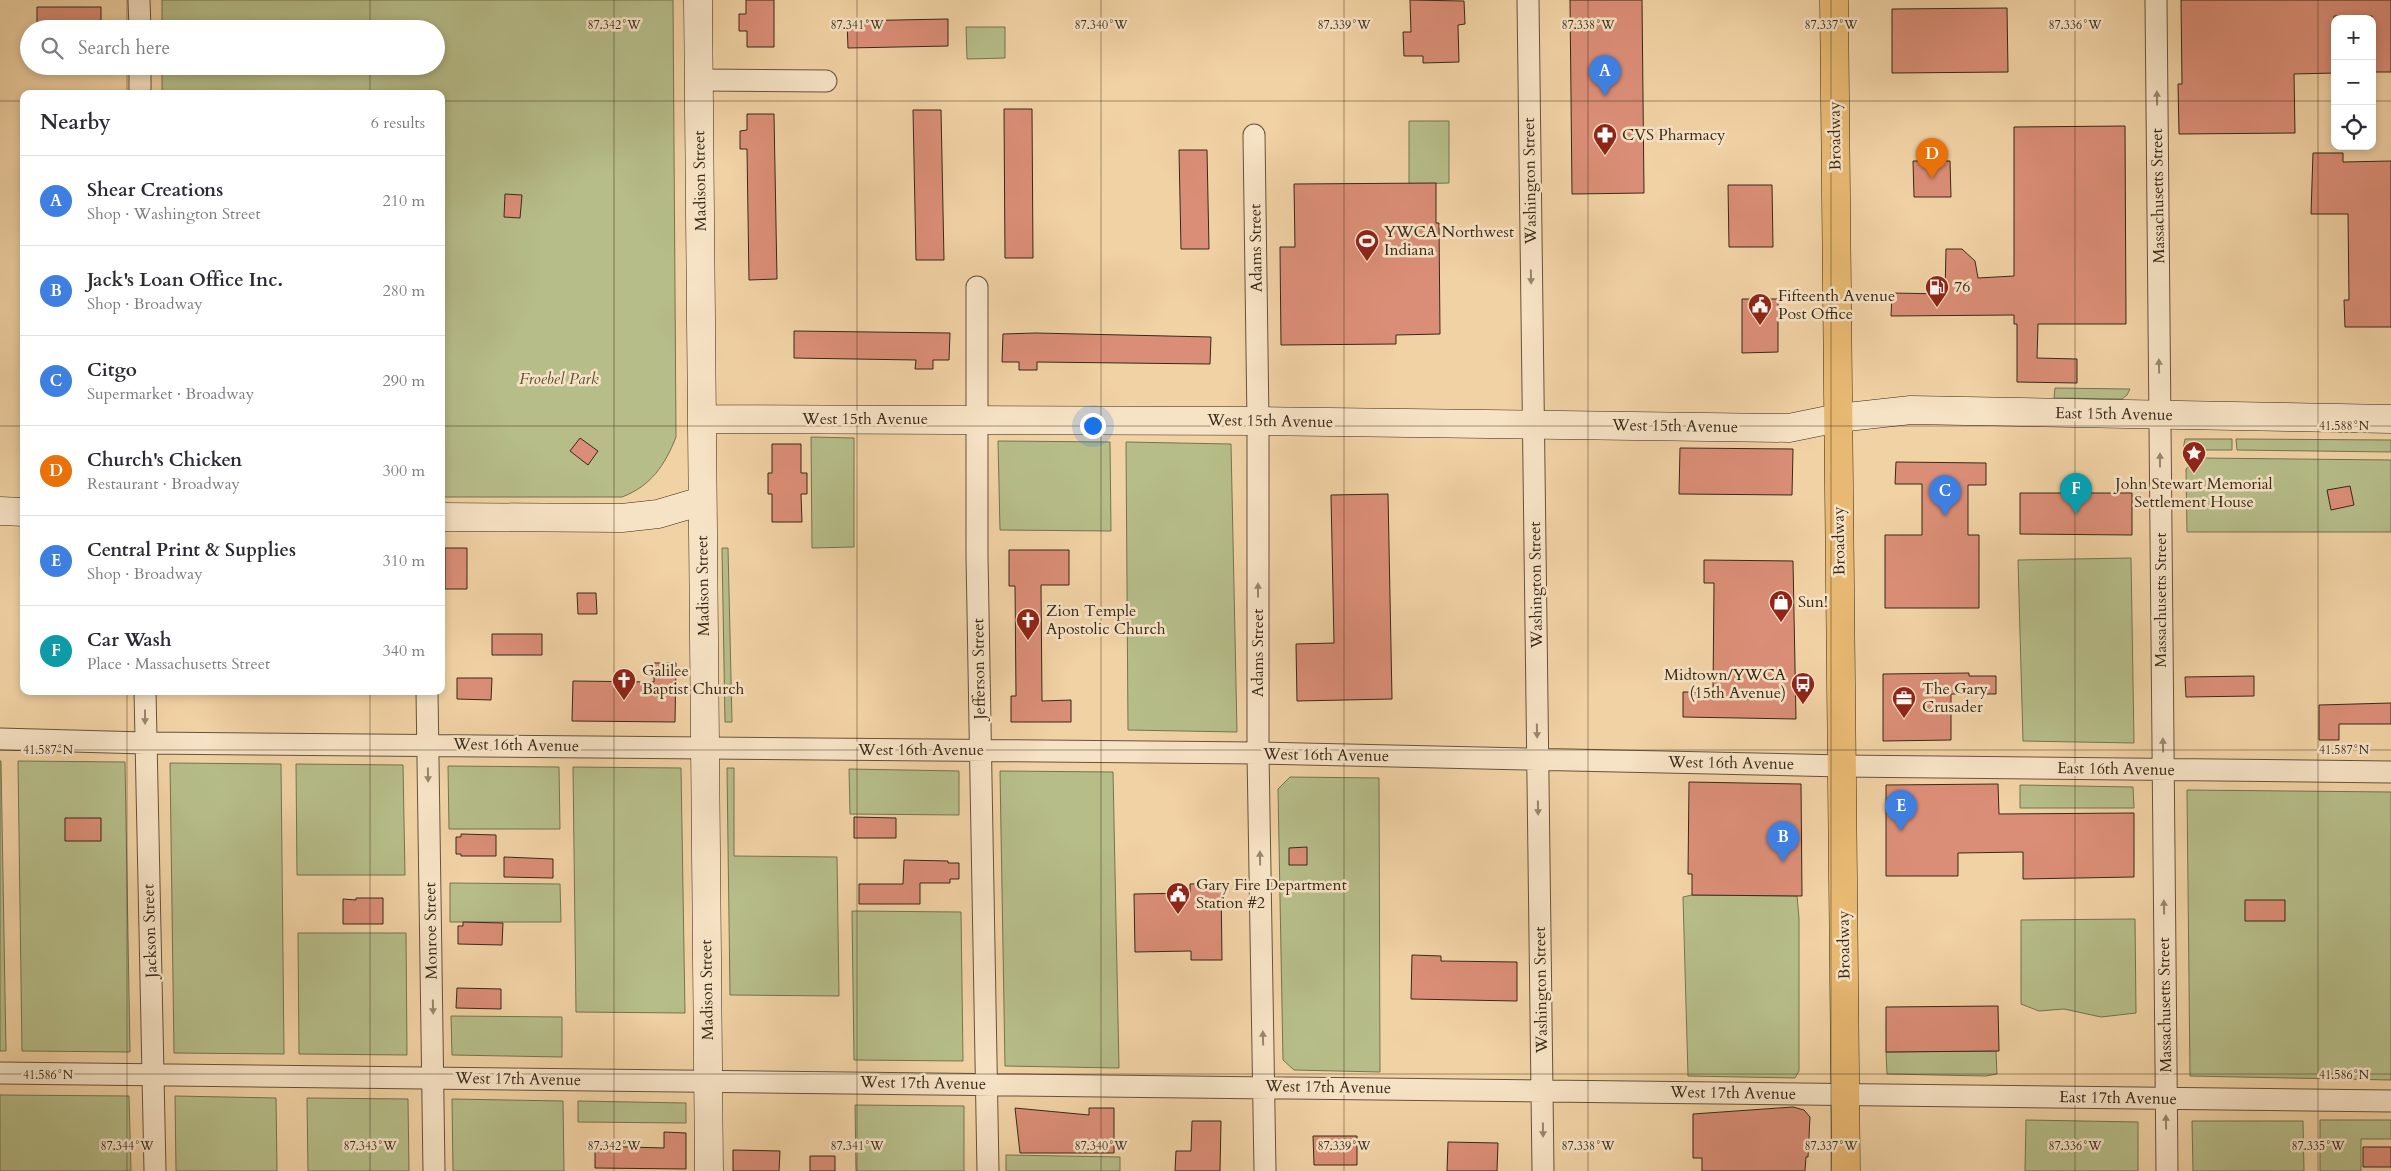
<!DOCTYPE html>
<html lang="en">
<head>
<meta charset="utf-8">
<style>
	:root { --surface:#fff; --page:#f7f7f7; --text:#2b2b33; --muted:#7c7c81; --line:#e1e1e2; --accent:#0f766e }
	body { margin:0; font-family:Cardo,serif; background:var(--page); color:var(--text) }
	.controls { position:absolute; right:15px; top:15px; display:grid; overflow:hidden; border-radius:10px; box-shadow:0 2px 8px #0003 }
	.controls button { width:45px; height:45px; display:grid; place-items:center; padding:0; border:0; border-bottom:1px solid var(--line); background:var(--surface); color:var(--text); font:25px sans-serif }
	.you { position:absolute; left:1092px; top:425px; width:18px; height:18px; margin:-12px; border:4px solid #fff; border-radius:50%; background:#1a73e8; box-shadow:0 0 0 8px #1a73e833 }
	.badge { display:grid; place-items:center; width:32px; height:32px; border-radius:50%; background:var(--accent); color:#fff; font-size:16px; font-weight:700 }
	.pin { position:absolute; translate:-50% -41px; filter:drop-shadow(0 1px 2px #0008) }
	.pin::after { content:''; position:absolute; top:26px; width:18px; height:15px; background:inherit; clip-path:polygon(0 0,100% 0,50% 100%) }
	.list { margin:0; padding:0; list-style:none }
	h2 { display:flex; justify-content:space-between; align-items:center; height:65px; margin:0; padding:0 20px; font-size:21px }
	h2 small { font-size:16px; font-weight:400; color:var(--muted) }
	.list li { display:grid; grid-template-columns:32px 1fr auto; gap:15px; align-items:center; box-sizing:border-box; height:90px; padding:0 20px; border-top:1px solid var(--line) }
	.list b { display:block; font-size:19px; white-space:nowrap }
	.list p { margin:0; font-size:16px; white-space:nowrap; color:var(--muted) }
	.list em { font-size:16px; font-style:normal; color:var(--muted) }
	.icon { flex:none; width:28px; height:28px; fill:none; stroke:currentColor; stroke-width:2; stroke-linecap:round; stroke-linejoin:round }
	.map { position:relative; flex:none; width:2391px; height:1171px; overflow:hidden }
	.search { position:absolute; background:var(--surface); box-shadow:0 2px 8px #0003; left:20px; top:20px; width:425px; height:55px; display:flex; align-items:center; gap:12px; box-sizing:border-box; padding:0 18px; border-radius:28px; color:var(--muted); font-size:19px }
	.panel { position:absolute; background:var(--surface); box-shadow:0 2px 8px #0003; left:20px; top:90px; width:425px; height:605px; border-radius:10px }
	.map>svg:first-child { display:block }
	.green { fill:#b6bd89; stroke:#767350 }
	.building { fill:#db8e77; stroke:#372918 }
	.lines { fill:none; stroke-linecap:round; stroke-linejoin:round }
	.street-casing { stroke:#66533b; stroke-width:23 }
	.secondary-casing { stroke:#372918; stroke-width:29 }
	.primary-casing { stroke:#372918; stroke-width:29 }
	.street { stroke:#f6e2c4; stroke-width:21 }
	.secondary { stroke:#f6e2c4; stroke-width:28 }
	.primary { stroke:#e8b972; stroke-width:28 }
	.oneway { fill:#96866e }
	.ticks { fill:none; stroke:#372918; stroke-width:1; stroke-opacity:0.45 }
	.labels { text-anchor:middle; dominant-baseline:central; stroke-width:5; stroke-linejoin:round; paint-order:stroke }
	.poi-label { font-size:16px; fill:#372918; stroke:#f6e2c4; text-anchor:start }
	.street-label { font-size:16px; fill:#372918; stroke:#f6e2c4 }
	.park-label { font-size:16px; font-style:italic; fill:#574e34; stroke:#f6e2c4 }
	.ticks-label { font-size:12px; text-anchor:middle; fill:#372918; stroke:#f6e2c4; stroke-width:5; stroke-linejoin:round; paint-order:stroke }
</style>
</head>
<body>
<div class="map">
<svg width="2391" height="1171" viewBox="0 0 2391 1171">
	<rect width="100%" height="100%" fill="#f1d2a4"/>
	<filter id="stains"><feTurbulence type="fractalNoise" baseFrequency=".004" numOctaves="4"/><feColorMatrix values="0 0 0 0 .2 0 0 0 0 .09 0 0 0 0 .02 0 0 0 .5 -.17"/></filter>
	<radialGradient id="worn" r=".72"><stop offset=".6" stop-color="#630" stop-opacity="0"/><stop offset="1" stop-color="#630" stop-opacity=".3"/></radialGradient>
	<path class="green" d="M162,0H673L676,437C665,465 651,486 622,497H441V94H162V66H436V29H162Z
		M966,27H1005V58L967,59Z
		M1409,121H1449V183L1409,184Z
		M2055,388L2129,389H2130L2127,395L2122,399L2054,398Z
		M811,437L854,438V547L812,548Z
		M2185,439H2232V450H2183Z
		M2236,439L2391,440V452L2237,450Z
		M998,441L1110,442L1111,531L1000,530Z
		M1126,442L1231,444L1237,732L1128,730Z
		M2199,458L2391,460V532H2187L2186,469Z
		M722,548H728L732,722H725Z
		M2131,558L2134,743L2023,741L2018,560Z
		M0,761H1L6,1051H0Z
		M18,761L125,762L130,1052L22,1051Z
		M170,763L281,764L284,1054L174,1053Z
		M296,764L403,765L405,875H297Z
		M448,766L559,767L560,829H449Z
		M573,767L681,768L685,1013L576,1012Z
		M727,768H734V856L837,857L839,996L730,995Z
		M849,769L959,771V815L850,814Z
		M1000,771L1113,772L1119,1068L1005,1066Z
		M1290,777L1379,778L1380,1072L1294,1070L1283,1060L1278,789Z
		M2020,785L2133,787L2134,808H2020Z
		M2187,790L2391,792V1080L2190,1076Z
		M450,883L560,884L561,922H450Z
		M1692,895L1797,896L1799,918V1071L1795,1078L1688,1076L1683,897Z
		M852,911L961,912L963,1061L854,1060Z
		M2135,919L2136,1013L2101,1017L2064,1009L2039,1011L2021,1004V920Z
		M298,933H406L407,1055L299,1054Z
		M451,1016L562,1017V1057L452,1055Z
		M1996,1051L1997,1074L1986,1076L1887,1074L1886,1052Z
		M0,1095L129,1096L131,1171H0Z
		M175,1096L276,1098L277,1171H176Z
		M307,1098L408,1099L409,1171H308Z
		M452,1099L563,1101L564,1171H453Z
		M578,1101L686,1103V1123L578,1122Z
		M855,1105L964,1106V1171H856Z
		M2026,1120L2138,1122V1171H2025Z
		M2320,1120H2391V1139H2361V1171H2320Z
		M2192,1121H2303L2304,1171H2193Z
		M1006,1155L1120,1157V1171H1006Z"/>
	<path class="building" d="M746,0H774V47H747V31H739V14H746Z
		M1410,0L1464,1L1465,24L1458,25L1459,62L1423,63V56H1404L1403,32H1411Z
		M1570,0H1642L1644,193L1572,194Z
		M2181,0H2391V72H2372V16H2334L2335,73L2294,74L2295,133L2179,134L2178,84H2182Z
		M37,7H101V28H37Z
		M2007,8L2008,72L1892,73V9Z
		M948,19V46L848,48L847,21Z
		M1004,109H1032L1033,258H1005Z
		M913,110H941L944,260H916Z
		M747,114H774L777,279L749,280L747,149H740V131L747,130Z
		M2125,126L2126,324H2038L2037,358L2077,359V383L2017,382V324H2014V315L1891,316L1892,293L1945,294L1946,249H1962L1975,261L1978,278L2014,276V127Z
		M1179,150H1207L1209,249H1181Z
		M2313,153H2343V162L2391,161V327H2345L2344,300H2349L2348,214H2311Z
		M1913,161H1950L1951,197H1914Z
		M1436,183V223H1439L1440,334L1396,335V344L1281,345L1280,247H1295L1294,184Z
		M1728,185H1772L1773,247H1729Z
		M505,194L522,195L520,218L504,217Z
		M1742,299H1778V352L1742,353Z
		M794,331L950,333L949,360H933V369H915L916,360L794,358Z
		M1035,333L1211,337L1210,364L1037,362V370H1019V362H1002L1003,334Z
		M580,438L598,451L588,465L570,451Z
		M772,444H801V473H807V494H801L802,522H772V494H768V473H772Z
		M1680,448L1793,449L1792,495L1679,494Z
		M1896,462L1986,463V485H1968V535H1979V608H1885V535H1922V484H1895Z
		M2350,486L2354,505L2331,510L2327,490Z
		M2020,493H2132V535L2020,534Z
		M1388,494L1392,699L1297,701L1296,644L1334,643L1331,495Z
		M445,548H467V589H445Z
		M1009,550H1069V585H1041L1042,701L1071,700V722H1011V696H1016L1015,586H1009Z
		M1704,560L1793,561L1796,719L1683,717V692H1713L1714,583H1704Z
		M577,593H596L597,614H578Z
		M492,634H542V655H492Z
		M654,663H676L675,722L572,721L573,681L654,682Z
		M1969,673V676H1996V694H1951V740L1883,741V674Z
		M2254,676V696L2186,697L2185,677Z
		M457,678H492L491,700L457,699Z
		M2391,703V724H2339V740H2319V705Z
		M1689,782L1801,784L1802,896L1692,895V874H1688Z
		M1998,784L1999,814L2134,813V877L2023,879V852L1958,853V876H1886V785Z
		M854,817L896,818V838H854Z
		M65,818H101V841H65Z
		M461,834L496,835V856H461V854H456V837H461Z
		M1307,847V865H1289V848Z
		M504,857L553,859V878L504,877Z
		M904,860L948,861V863H959V879H950V883H920V904H859V884H903Z
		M1221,883L1222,960H1191V951L1135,952L1134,894L1190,893V884Z
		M356,898H383V924H343V899L356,900Z
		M2245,900H2285V921H2245Z
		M463,922L503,923L502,945L458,944V926H463Z
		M1412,955L1441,956V961L1517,962V1001L1411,999Z
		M457,988L501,989V1009L456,1008Z
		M1998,1006L1999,1051L1886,1052V1007Z
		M1793,1107L1804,1110L1810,1117L1808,1157H1806L1805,1171H1702V1158H1693V1114Z
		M1015,1108L1089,1115V1108H1114V1153H1020Z
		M1192,1121H1221L1220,1171H1175L1176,1151H1191Z
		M664,1132L686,1133V1169L595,1168V1146L664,1148Z
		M1313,1136H1357V1165H1314Z
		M1448,1142L1498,1143L1497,1171H1447Z
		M2363,1147H2391V1167H2363Z
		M733,1150L780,1151L779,1171H733Z
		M810,1156H835V1171H810Z"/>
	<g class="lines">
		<g class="street-casing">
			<path id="street" d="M139,0L140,29
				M1528,0L1543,1171
				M2156,0L2167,1171
				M140,66V94
				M699,80L826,81
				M1254,135L1258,421V753L1265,1171
				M977,287V556L988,1171
				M145,691L155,1171
				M427,691L434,1171
				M0,739L145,743L1258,753L1842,766L2391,772
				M0,1073L2391,1101"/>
		</g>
		<g class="secondary-casing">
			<path id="secondary" d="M698,0L709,1171
				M702,419L1258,421L1789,428L1838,418L1911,410L2391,419
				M0,511L24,512
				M441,517L622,518L658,514L702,501"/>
		</g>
		<g class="primary-casing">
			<path id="primary" d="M1834,0L1846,1171"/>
		</g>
		<use href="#street" class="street"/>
		<use href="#secondary" class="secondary"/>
		<use href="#primary" class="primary"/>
	</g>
	<defs><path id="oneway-solid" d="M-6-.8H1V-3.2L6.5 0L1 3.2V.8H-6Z" transform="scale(1.25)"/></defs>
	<g class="oneway">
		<use href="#oneway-solid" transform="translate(2157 98) rotate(-91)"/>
		<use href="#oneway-solid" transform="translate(1531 277) rotate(89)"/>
		<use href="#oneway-solid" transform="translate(2159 366) rotate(-91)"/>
		<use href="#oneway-solid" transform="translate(2160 460) rotate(-90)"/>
		<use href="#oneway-solid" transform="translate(1258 590) rotate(-90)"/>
		<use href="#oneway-solid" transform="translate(145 717) rotate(90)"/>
		<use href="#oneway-solid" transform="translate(1537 731) rotate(89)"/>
		<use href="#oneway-solid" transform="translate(2163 745) rotate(-91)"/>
		<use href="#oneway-solid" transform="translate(428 775) rotate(89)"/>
		<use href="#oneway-solid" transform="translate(1538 808) rotate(89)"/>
		<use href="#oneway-solid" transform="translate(1260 858) rotate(-91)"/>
		<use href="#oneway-solid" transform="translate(2164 907) rotate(-91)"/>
		<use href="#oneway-solid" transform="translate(433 1007) rotate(89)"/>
		<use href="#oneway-solid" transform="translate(1263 1038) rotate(-91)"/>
		<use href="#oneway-solid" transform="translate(2166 1122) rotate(-91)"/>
		<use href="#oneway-solid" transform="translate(1543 1130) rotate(89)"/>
	</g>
	<path class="ticks" d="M127,0V29M370,0V29M614,0V1171M857,0V1171M1101,0V1171M1344,0V1171M1588,0V1171M1831,0V1171M2075,0V1171M2318,0V1171M127,66V94M370,66V94M0,101H24M441,101H2335M2372,101H2391M0,426H24M441,426H2391M127,691V1171M370,691V1171M0,750H2391M0,1074H2391"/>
	<defs>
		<g id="pharmacy-pin" transform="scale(1.25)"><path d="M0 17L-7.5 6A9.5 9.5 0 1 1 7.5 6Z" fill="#8f2418" stroke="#f6e2c4"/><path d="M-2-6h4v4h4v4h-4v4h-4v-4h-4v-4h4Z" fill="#fff"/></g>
		<g id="stadium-pin" transform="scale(1.25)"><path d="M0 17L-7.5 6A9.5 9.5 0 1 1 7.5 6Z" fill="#8f2418" stroke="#f6e2c4"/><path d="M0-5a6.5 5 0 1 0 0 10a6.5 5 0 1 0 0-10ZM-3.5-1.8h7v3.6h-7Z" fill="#fff"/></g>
		<g id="fuel-pin" transform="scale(1.25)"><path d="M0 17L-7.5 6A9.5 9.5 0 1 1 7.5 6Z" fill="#8f2418" stroke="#f6e2c4"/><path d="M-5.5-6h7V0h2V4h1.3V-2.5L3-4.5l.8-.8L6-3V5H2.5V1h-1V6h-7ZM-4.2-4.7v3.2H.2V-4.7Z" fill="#fff"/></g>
		<g id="civic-pin" transform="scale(1.25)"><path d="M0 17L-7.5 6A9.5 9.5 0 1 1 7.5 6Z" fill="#8f2418" stroke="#f6e2c4"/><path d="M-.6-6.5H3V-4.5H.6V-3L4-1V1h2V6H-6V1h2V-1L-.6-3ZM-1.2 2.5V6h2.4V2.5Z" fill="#fff"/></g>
		<g id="sight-pin" transform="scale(1.25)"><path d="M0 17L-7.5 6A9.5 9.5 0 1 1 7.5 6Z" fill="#8f2418" stroke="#f6e2c4"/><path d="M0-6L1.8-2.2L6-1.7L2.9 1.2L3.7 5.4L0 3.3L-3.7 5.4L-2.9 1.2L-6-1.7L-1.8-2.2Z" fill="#fff"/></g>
		<g id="shop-pin" transform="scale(1.25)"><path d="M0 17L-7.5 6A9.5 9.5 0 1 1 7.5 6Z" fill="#8f2418" stroke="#f6e2c4"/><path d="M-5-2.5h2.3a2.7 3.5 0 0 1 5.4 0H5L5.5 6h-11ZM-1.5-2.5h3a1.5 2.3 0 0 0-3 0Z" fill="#fff"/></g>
		<g id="church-pin" transform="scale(1.25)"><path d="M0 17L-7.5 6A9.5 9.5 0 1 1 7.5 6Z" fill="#8f2418" stroke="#f6e2c4"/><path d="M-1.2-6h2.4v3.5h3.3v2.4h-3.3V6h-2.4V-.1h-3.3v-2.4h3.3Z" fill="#fff"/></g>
		<g id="bus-pin" transform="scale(1.25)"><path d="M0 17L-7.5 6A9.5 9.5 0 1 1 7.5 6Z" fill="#8f2418" stroke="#f6e2c4"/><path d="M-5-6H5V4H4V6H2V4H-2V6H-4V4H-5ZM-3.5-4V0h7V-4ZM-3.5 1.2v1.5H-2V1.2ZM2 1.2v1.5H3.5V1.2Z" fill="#fff"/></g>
		<g id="office-pin" transform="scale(1.25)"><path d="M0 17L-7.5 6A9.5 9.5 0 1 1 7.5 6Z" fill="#8f2418" stroke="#f6e2c4"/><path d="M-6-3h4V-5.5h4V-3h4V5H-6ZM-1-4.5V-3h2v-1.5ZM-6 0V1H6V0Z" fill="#fff"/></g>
	</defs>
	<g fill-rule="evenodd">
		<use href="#pharmacy-pin" x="1605" y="135"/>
		<use href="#stadium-pin" x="1367" y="241"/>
		<use href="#fuel-pin" x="1937" y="287"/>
		<use href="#civic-pin" x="1760" y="305"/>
		<use href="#sight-pin" x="2194" y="453"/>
		<use href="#shop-pin" x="1781" y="602"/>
		<use href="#church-pin" x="1028" y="620"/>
		<use href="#church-pin" x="624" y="680"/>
		<use href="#bus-pin" x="1803" y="684"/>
		<use href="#office-pin" x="1904" y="698"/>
		<use href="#civic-pin" x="1178" y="894"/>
	</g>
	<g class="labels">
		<g class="poi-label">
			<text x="1622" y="135">CVS Pharmacy</text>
			<text x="1384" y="232">YWCA Northwest<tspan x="1384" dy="18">Indiana</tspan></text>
			<text x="1954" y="287">76</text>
			<text x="1778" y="296">Fifteenth Avenue<tspan x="1778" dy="18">Post Office</tspan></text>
			<text x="2194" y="484" text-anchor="middle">John Stewart Memorial<tspan x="2194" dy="18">Settlement House</tspan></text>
			<text x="1798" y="602">Sun!</text>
			<text x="1046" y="611">Zion Temple<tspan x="1046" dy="18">Apostolic Church</tspan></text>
			<text x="642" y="671">Galilee<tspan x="642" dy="18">Baptist Church</tspan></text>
			<text x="1786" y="675" text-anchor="end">Midtown/YWCA<tspan x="1786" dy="18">(15th Avenue)</tspan></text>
			<text x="1922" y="689">The Gary<tspan x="1922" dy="18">Crusader</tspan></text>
			<text x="1196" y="885">Gary Fire Department<tspan x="1196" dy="18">Station #2</tspan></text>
		</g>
		<g class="street-label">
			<text transform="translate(1835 136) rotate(-91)">Broadway</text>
			<text transform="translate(700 181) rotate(-91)">Madison Street</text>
			<text transform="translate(1530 181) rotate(-91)">Washington Street</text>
			<text transform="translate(2158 196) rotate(-91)">Massachusetts Street</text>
			<text transform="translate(1256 248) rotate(-91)">Adams Street</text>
			<text transform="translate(2114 414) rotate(1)">East 15th Avenue</text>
			<text x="865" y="419">West 15th Avenue</text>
			<text transform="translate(1270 421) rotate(1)">West 15th Avenue</text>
			<text transform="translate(1675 426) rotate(1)">West 15th Avenue</text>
			<text transform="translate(1839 541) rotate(-91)">Broadway</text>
			<text transform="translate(1536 585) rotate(-91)">Washington Street</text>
			<text transform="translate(703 586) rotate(-91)">Madison Street</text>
			<text transform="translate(2161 600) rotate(-90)">Massachusetts Street</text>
			<text transform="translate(1258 653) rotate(-90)">Adams Street</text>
			<text transform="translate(979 669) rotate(-91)">Jefferson Street</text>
			<text transform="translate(516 745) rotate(1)">West 16th Avenue</text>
			<text x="921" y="750">West 16th Avenue</text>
			<text transform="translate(1326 755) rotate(1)">West 16th Avenue</text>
			<text transform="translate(1731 763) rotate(1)">West 16th Avenue</text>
			<text transform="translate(2116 769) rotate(1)">East 16th Avenue</text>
			<text transform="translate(150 931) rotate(-92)">Jackson Street</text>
			<text transform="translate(431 931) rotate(-91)">Monroe Street</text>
			<text transform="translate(1844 945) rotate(-91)">Broadway</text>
			<text transform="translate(707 990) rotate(-91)">Madison Street</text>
			<text transform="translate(1541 990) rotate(-91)">Washington Street</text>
			<text transform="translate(2165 1005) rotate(-91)">Massachusetts Street</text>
			<text transform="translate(518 1079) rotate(1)">West 17th Avenue</text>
			<text transform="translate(923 1083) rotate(1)">West 17th Avenue</text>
			<text transform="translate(1328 1087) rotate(1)">West 17th Avenue</text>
			<text transform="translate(1733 1093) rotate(1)">West 17th Avenue</text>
			<text transform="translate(2118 1098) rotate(1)">East 17th Avenue</text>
		</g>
		<g class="park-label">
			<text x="559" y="379">Froebel Park</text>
		</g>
	</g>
	<g class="ticks-label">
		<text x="614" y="29">87.342°W</text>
		<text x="857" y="29">87.341°W</text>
		<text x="1101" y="29">87.340°W</text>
		<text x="1344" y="29">87.339°W</text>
		<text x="1588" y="29">87.338°W</text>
		<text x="1831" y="29">87.337°W</text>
		<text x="2075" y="29">87.336°W</text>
		<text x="2344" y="430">41.588°N</text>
		<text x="48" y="754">41.587°N</text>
		<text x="2344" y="754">41.587°N</text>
		<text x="48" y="1079">41.586°N</text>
		<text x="2344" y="1079">41.586°N</text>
		<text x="127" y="1150">87.344°W</text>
		<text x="370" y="1150">87.343°W</text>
		<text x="614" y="1150">87.342°W</text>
		<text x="857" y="1150">87.341°W</text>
		<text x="1101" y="1150">87.340°W</text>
		<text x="1344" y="1150">87.339°W</text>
		<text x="1588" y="1150">87.338°W</text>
		<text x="1831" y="1150">87.337°W</text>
		<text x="2075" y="1150">87.336°W</text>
		<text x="2318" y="1150">87.335°W</text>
	</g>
	<rect width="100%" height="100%" filter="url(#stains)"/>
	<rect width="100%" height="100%" fill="url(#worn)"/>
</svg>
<div class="controls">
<button>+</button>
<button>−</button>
<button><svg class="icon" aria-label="locate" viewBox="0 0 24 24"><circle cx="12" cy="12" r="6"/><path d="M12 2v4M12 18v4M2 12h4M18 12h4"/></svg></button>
</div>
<div class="you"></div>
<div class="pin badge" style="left:1605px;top:96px;background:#3f7fe0">A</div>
<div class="pin badge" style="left:1783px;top:862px;background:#3f7fe0">B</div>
<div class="pin badge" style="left:1945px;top:516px;background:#3f7fe0">C</div>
<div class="pin badge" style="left:1932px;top:179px;background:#e8710a">D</div>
<div class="pin badge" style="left:1901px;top:831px;background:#3f7fe0">E</div>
<div class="pin badge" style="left:2076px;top:514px;background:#0f9aa8">F</div>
<div class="search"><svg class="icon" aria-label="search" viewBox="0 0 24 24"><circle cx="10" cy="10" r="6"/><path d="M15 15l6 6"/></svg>Search here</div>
<section class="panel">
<h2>Nearby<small>6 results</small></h2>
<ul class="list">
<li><span class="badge" style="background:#3f7fe0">A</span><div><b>Shear Creations</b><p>Shop · Washington Street</p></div><em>210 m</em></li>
<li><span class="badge" style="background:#3f7fe0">B</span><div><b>Jack's Loan Office Inc.</b><p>Shop · Broadway</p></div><em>280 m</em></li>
<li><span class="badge" style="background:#3f7fe0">C</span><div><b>Citgo</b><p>Supermarket · Broadway</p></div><em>290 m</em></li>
<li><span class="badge" style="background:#e8710a">D</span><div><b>Church's Chicken</b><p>Restaurant · Broadway</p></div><em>300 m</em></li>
<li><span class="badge" style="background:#3f7fe0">E</span><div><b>Central Print &amp; Supplies</b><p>Shop · Broadway</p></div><em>310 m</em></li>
<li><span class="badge" style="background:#0f9aa8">F</span><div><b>Car Wash</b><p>Place · Massachusetts Street</p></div><em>340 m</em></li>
</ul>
</section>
</div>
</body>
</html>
